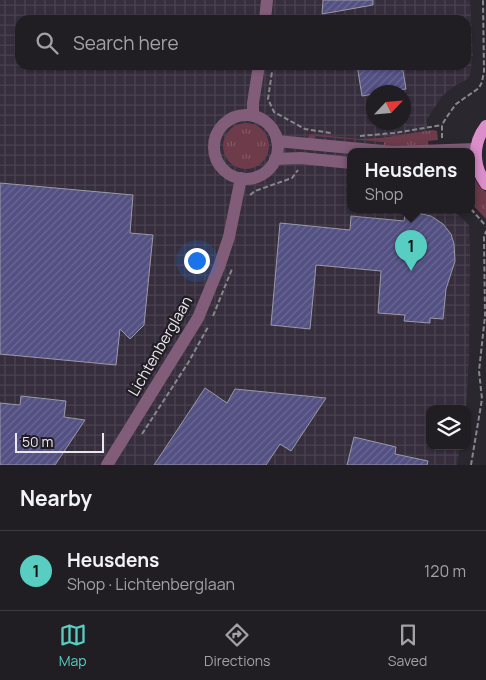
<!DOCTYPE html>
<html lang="en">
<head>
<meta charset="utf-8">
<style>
	:root { --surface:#201d23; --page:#2d2a30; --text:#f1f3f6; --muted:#a2a2a6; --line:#3d3b41; --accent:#57cec1 }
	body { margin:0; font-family:Manrope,sans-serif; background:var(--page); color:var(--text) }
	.controls { position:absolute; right:15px; bottom:15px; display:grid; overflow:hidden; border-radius:10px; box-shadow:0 1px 4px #0004 }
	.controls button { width:45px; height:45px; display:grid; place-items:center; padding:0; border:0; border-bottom:1px solid var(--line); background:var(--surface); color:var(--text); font:25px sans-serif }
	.compass { position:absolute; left:366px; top:85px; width:45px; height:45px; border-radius:50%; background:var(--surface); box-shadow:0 1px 4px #0004; rotate:64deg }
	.scale { position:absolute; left:15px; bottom:12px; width:89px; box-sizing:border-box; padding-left:5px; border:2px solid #ebe8ed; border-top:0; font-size:14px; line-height:18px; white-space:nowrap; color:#ebe8ed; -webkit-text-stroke:4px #221d25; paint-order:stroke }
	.you { position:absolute; left:196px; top:260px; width:18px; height:18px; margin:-12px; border:4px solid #fff; border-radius:50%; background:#1a73e8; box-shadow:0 0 0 8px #1a73e833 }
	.badge { display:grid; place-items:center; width:32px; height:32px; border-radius:50%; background:var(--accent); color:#111; font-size:16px; font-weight:700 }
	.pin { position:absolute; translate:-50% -41px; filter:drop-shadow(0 1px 2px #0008) }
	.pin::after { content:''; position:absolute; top:26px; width:18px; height:15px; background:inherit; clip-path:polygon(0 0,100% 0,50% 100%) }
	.popup { position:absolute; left:347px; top:148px; width:128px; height:65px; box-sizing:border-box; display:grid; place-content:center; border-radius:10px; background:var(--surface); filter:drop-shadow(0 1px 4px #0005); font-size:16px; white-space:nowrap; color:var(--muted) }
	.popup b { font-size:19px; color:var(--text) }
	.popup::after { content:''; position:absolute; left:50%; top:100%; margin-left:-10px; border:10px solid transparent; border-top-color:var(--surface) }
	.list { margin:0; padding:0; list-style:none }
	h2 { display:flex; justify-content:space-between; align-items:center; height:65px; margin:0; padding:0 20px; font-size:21px }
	h2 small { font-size:16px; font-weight:400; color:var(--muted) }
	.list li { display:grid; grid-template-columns:32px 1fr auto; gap:15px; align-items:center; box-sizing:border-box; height:80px; padding:0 20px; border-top:1px solid var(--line) }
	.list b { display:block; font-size:19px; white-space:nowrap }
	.list p { margin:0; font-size:16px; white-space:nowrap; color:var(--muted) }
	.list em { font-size:16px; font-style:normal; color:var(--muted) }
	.icon { flex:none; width:28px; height:28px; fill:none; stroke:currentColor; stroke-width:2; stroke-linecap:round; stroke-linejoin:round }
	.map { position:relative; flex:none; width:486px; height:465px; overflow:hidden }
	.search { position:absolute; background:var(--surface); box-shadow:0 1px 4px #0004; left:15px; right:15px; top:15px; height:55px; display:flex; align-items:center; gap:12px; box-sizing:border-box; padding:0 18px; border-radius:15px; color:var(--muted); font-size:19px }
	.sheet { height:145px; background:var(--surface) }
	nav { display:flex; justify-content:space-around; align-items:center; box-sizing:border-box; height:70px; border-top:1px solid var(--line); background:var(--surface); font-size:14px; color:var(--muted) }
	nav a { display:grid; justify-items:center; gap:2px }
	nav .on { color:var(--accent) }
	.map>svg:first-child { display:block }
	.industrial { fill:url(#industrial-grid); fill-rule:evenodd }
	.grass { fill:url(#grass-tufts) }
	.building { fill:url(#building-hatch); stroke:#9a9aa5 }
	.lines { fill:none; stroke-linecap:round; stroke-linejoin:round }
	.path { stroke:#89868c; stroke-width:2; stroke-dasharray:5 2.5; stroke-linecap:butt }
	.minor { stroke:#825d79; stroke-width:12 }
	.major { stroke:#dc8eca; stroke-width:12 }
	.labels { text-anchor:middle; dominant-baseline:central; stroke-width:4.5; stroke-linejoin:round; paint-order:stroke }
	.street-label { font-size:15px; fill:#ebe8ed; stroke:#221d25 }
</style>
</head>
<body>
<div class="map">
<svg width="486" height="465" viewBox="0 0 486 465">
	<defs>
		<pattern id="industrial-grid" width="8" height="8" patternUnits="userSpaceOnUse" patternTransform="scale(1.25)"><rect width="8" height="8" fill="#362e3c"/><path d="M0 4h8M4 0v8" fill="none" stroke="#4a424f"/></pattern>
		<pattern id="grass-tufts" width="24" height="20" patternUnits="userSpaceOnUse" patternTransform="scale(1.25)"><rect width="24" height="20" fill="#6e3b4b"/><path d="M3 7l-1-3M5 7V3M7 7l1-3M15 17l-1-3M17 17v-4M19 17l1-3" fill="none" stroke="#835765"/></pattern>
		<pattern id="building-hatch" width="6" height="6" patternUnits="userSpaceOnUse" patternTransform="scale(1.25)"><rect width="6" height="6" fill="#535083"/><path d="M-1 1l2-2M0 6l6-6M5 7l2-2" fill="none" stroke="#6c6995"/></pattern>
	</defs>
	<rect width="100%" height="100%" fill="#2b272f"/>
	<path class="industrial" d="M0,0H470L473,55L470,74L468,79L456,85L442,96L427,119L428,152H351V210H453L469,225L470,248L469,359L466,409H430V446H460L457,465H0ZM20,20H466V65H20ZM374,92H404V122H374Z"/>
	<path class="grass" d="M223 146a23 23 0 1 1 46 0a23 23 0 1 1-46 0Z
		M433,130L437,131L438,140L428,141L429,147L383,149L384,142L315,136L314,142L306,141L310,134L359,139L381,138Z
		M471,174L480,187L486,192V219L471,203Z"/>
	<path class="building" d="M323,0H373V5L322,14Z
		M357,65H402L406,89L374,92V94L362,96Z
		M0,183L133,195L130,233L153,235L144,325L130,339L120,329L116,365L0,354Z
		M417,213L431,216L443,224L451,234L454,244L455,261L446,289L443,319L430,318V323L404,321L405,315L378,313L381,271L316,265L310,329L271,325L280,223L350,230L351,216L404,221L405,214Z
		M205,388L227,403L235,389L326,398L291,451L280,444L266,465H154Z
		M21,396L66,401L64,417L85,420L55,465H0V403L20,405Z
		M354,437L396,447L395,454L428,461L427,465H347Z"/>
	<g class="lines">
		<path class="path" d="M273,65L268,99L274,112L305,129L331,133
			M360,136L394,133L442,125
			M442,138V125L446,118L456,104L479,88L482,82L484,71L483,0
			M250,195L255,191L292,178L298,170
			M471,209L486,226
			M213,316L232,269
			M142,434L188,363L208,327
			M471,465L482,399L479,371L485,316L484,237L486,231"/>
		<path class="minor" d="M265,20L267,0
			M214 147a32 32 0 1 1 64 0a32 32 0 1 1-64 0Z
			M253,116V103L259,65
			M277,141L393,152L476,149
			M275,159L301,158L351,163
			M107,465L198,318L219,267L229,237L241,178"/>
		<path class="major" d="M486,126C472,144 473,166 486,184"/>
	</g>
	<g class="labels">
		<g class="street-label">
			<text transform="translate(160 346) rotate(-60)">Lichtenberglaan</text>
		</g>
	</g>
</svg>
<div class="controls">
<button><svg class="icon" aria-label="layers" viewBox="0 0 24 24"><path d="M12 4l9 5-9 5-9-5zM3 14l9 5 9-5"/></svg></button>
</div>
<svg class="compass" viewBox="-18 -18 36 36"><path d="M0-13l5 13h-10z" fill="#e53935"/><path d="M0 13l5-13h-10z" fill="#a2a2a6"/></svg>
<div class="scale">50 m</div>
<div class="you"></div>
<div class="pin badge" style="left:411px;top:271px">1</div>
<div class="popup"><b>Heusdens</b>Shop</div>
<div class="search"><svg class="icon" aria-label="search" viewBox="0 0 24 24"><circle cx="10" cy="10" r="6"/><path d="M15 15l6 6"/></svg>Search here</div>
</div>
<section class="sheet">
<h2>Nearby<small></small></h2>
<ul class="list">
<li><span class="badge">1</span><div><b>Heusdens</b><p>Shop · Lichtenberglaan</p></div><em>120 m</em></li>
</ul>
</section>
<nav>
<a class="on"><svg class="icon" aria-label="map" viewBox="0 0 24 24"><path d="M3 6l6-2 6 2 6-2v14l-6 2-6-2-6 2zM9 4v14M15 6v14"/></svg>Map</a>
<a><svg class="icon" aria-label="directions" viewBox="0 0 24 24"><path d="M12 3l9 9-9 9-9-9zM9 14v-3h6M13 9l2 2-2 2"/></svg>Directions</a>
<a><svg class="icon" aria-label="saved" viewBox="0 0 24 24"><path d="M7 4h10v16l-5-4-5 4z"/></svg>Saved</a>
</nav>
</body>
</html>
